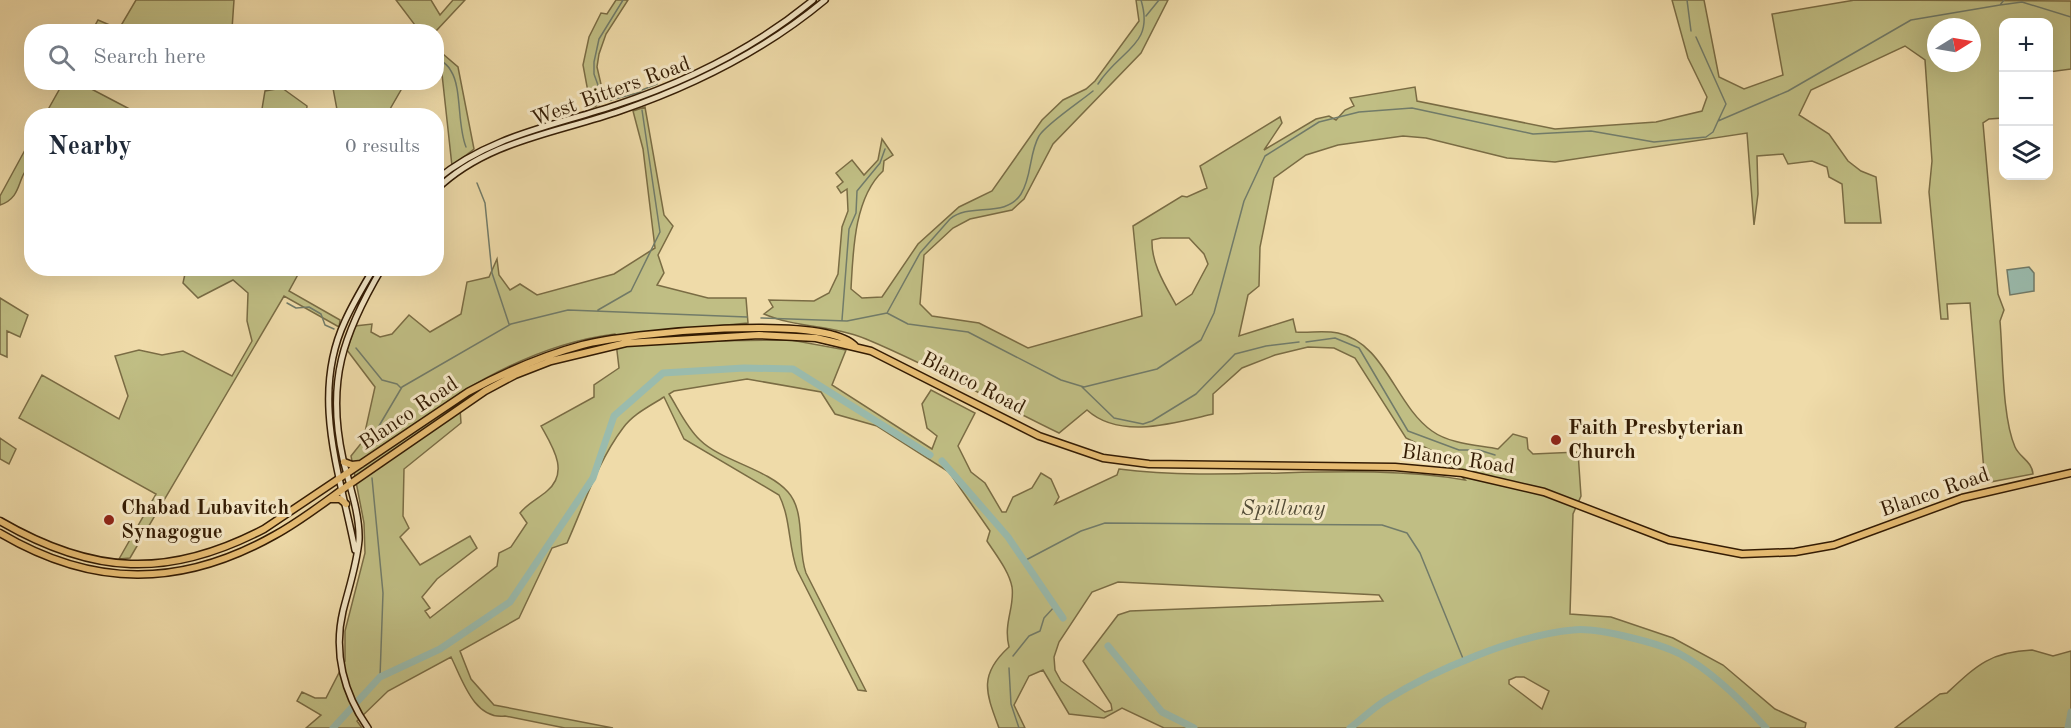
<!DOCTYPE html>
<html lang="en">
<head>
<meta charset="utf-8">
<style>
	:root { --surface:#fff; --page:#f6f6f7; --text:#1f2937; --muted:#747a83; --line:#e0e1e3 }
	body { margin:0; font-family:"Old Standard TT",serif; background:var(--page); color:var(--text) }
	.controls { position:absolute; right:18px; top:18px; display:grid; overflow:hidden; border-radius:12px; box-shadow:0 6px 24px #0002 }
	.controls button { width:54px; height:54px; display:grid; place-items:center; padding:0; border:0; border-bottom:2px solid var(--line); background:var(--surface); color:var(--text); font:30px sans-serif }
	.compass { position:absolute; left:1927px; top:18px; width:54px; height:54px; border-radius:50%; background:var(--surface); box-shadow:0 6px 24px #0002; rotate:79deg }
	.list { margin:0; padding:0; list-style:none }
	h2 { display:flex; justify-content:space-between; align-items:center; height:78px; margin:0; padding:0 24px; font-size:26px }
	h2 small { font-size:20px; font-weight:400; color:var(--muted) }
	.icon { flex:none; width:33px; height:33px; fill:none; stroke:currentColor; stroke-width:2; stroke-linecap:round; stroke-linejoin:round }
	.map { position:relative; flex:none; width:2071px; height:728px; overflow:hidden }
	.search { position:absolute; background:var(--surface); box-shadow:0 6px 24px #0002; left:24px; top:24px; width:420px; height:66px; display:flex; align-items:center; gap:15px; box-sizing:border-box; padding:0 21px; border-radius:24px; color:var(--muted); font-size:22px }
	.panel { position:absolute; background:var(--surface); box-shadow:0 6px 24px #0002; left:24px; top:108px; width:420px; height:168px; border-radius:24px }
	.map>svg:first-child { display:block }
	.green { fill:#c0be84; stroke:#7a6c44; stroke-width:1.5; fill-rule:evenodd }
	.water { fill:#9abbad; stroke:#717b69; stroke-width:1.5 }
	.lines { fill:none; stroke-linecap:round; stroke-linejoin:round }
	.stream { stroke:#717b69; stroke-width:1.5 }
	.river { stroke:#9abbad; stroke-width:7 }
	.secondary-casing { stroke:#331b03; stroke-width:8 }
	.primary-casing { stroke:#331b03; stroke-width:9 }
	.secondary { stroke:#f5e8c7; stroke-width:5 }
	.primary { stroke:#e8be74; stroke-width:6 }
	.poi-dot { fill:#8f2418; stroke:#f5e8c7; stroke-width:2 }
	.labels { text-anchor:middle; dominant-baseline:central; stroke-width:6; stroke-linejoin:round; paint-order:stroke }
	.street-label { font-size:21px; fill:#331b03; stroke:#f5e8c7 }
	.poi-label { font-size:21px; font-weight:bold; fill:#331b03; stroke:#f5e8c7; text-anchor:start }
	.water-label { font-size:22px; font-style:italic; fill:#524b36; stroke:#f5e8c7 }
</style>
</head>
<body>
<div class="map">
<svg width="2071" height="728" viewBox="0 0 2071 728">
	<rect width="100%" height="100%" fill="#efdba9"/>
	<filter id="stains"><feTurbulence type="fractalNoise" baseFrequency=".00333" numOctaves="4"/><feColorMatrix values="0 0 0 0 .2 0 0 0 0 .09 0 0 0 0 .02 0 0 0 .5 -.17"/></filter>
	<radialGradient id="worn" r=".72"><stop offset=".6" stop-color="#630" stop-opacity="0"/><stop offset="1" stop-color="#630" stop-opacity=".3"/></radialGradient>
	<path class="green" d="M136,0H234L232,29L203,32L92,31L98,20L119,29Z
		M396,0H431L440,15L453,0H465L436,31L412,32L415,25Z
		M616,0H628L606,34L599,54L597,67L604,97L599,105L591,108L583,65L589,37L601,13L607,14Z
		M1136,0H1168L1141,53L1053,144L1024,199L1012,210L970,219L953,228L924,255L920,304L932,316L979,323L1028,348L1142,316L1133,226L1182,196L1187,197L1207,188L1200,166L1280,117L1282,123L1264,150L1316,119L1329,116L1336,120L1345,110L1354,106L1350,98L1415,87L1417,101L1555,129L1656,122L1702,111L1707,97L1688,58L1672,0H1704L1719,77L1744,89L1783,75L1772,14L1855,0L2071,1V69L2049,72L2048,22H2004L2003,118L1989,119L1983,123L1998,294L2004,310L2000,321C2003,355 2002,417 2015,447C2020,458 2032,461 2033,474L1985,483L1970,303L1947,304L1948,319H1941L1929,192L1932,161L1925,60L1905,46L1811,90L1799,115L1829,134L1848,161L1861,171L1876,177L1881,223H1845L1842,184L1829,177L1827,167L1812,161L1788,164L1783,154L1757,156L1758,194L1754,225L1747,133L1555,162L1507,158L1426,138L1403,136L1338,145L1306,155L1274,178L1260,247L1259,286L1248,295L1239,336L1293,319L1296,332C1310,333 1324,330 1338,333C1385,343 1395,405 1432,431C1450,444 1477,445 1498,449L1513,434L1527,438L1528,449L1533,454L1578,452L1581,496L1573,514L1570,614L1611,617L1673,638L1723,665L1775,709L1806,723L1805,728H1164L1122,708L1104,718L1069,714L1043,670L1029,676L1014,705L1025,728H999C986,693 978,675 1009,647C1003,623 1015,607 1012,587C1009,571 996,555 987,541L990,531L949,472L877,426L835,414L821,392L747,379L674,391L669,394C679,410 687,428 700,440C721,461 768,469 788,492C806,512 797,549 806,573L866,691L858,690L797,570C788,545 791,519 779,495L684,439L664,397C650,406 633,414 623,428C598,461 584,505 567,543L552,548L519,618L460,651L471,679L494,705L613,728H565L505,716C474,720 462,679 451,657L388,691L357,721L362,728H306L321,715L297,701L302,692L315,698H326L345,661V631L365,553L364,523L351,456L363,441L375,387L347,350L355,326L372,324L371,332L380,337L392,334L409,315L430,332L461,314L467,282L489,277L497,259L499,275L510,290L520,284L537,295L614,274L655,248L643,149L633,111L645,107L664,215L673,226L658,255L664,273L657,285L708,298H746L748,323L706,327L708,341L791,340L846,350L832,385L932,449L937,436L927,428L922,404L931,390L975,413L958,446L971,472L985,483L1002,512H1006L1013,497L1032,488L1041,473L1051,479L1059,497L1055,504L1117,475L1119,469C1231,483 1354,461 1465,480L1441,455L1406,438L1355,358L1334,348L1308,347L1275,355L1242,368L1213,394V414C1174,423 1120,440 1087,410L1059,433C995,402 931,366 866,339C833,325 796,328 764,314L773,307L769,300L814,301L829,293L838,274L842,227L848,211L847,189L841,193L837,187L843,182L836,173L852,160L864,175L878,160L882,139L893,155L884,161L883,171C854,198 853,252 851,289L862,298L882,297L918,244L959,207L992,191L1042,120L1063,100L1086,89L1095,81L1139,21ZM1936,27H1972V63H1936ZM1161,238H1189L1204,254L1208,264L1192,294L1176,305C1165,285 1151,263 1152,240ZM615,334L619,368L594,385V397L541,426C552,446 570,472 547,491C538,499 528,503 520,513L527,523L511,547L499,553L497,566L430,618L425,611L430,608L422,597L437,579L477,548L470,536L420,565L400,537L409,528L403,516L404,469L461,423L459,394C507,364 559,341 615,334ZM1118,582L1379,595L1383,601L1130,611L1118,615L1083,661L1111,704L1112,710L1105,712L1061,681L1055,670L1054,657L1059,642L1092,592ZM1516,677H1524L1549,691L1542,709L1509,684V680Z
		M436,48L458,67L474,149L452,166L441,65L437,61Z
		M63,83H80L141,115H45Z
		M332,83V82L405,83L386,116L338,115Z
		M282,88L307,106L306,115H261L265,91Z
		M31,139V166C16,175 24,197 0,205V196Z
		M186,269H301L289,291L340,320L339,327L284,296L130,558L119,559L156,494L19,418L42,375L119,419L128,396L115,356L139,350L162,355L183,351L232,376L252,341L247,321L248,293L233,280L198,298L183,283Z
		M0,298L28,315L20,337L7,331V357L0,354Z
		M0,438L16,449L9,464L0,459Z
		M2032,650L2053,656L2071,651V728H1895L1940,694L1947,693C1977,665 1990,652 2032,650Z"/>
	<path class="water" d="M2029,267L2034,273V291L2010,295L2007,270Z"/>
	<g class="lines">
		<path class="stream" d="M623,0L599,39L594,62V74L604,102L641,92
			M1687,0L1691,31
			M2000,5L2022,2L2071,17
			M1146,16L1159,0
			M1696,37L1726,104L1718,121
			M437,58C442,61 449,66 451,71C462,88 457,125 466,147
			M1098,84C1120,49 1155,46 1141,0
			M642,90L657,84L659,80
			M477,183L485,203L492,273L509,324
			M287,303L296,308L309,307L321,314L325,325L334,329
			M598,310L631,291L660,232L642,110
			M887,313L920,253L950,219C970,202 1005,219 1021,194C1032,177 1029,153 1039,136C1045,125 1081,101 1093,91
			M761,318L847,321L887,313L908,324L968,332L1061,380L1084,387L1157,369L1201,340L1214,313L1244,201L1265,156L1319,122L1359,112L1412,108L1533,134L1591,131L1654,142L1706,137L1713,132L1718,121L1788,91L1911,20L2000,5L2004,0
			M842,320L849,229L856,213L857,191L880,163L885,149
			M1306,342L1335,338L1359,348L1408,431L1459,450H1479L1495,455
			M356,348L382,380L397,384L401,388
			M1082,387L1114,418L1143,424L1152,421L1196,394L1235,354L1266,346L1299,342
			M370,449L376,431L402,387L511,324L568,310L747,317
			M372,478L383,593L380,677
			M1024,561L1081,531L1105,523L1382,525L1407,533L1420,553L1464,661
			M1013,656L1029,636L1040,631L1044,618L1055,606
			M1009,668L1011,704L1019,728"/>
		<path class="river" d="M942,461L1008,537L1063,618
			M1108,646L1162,712L1194,728
			M333,728L380,677L440,649L510,602L593,478L614,416L663,373L744,368L793,369L930,455
			M1350,728C1362,719 1373,708 1386,700C1434,670 1517,635 1573,630C1596,627 1659,643 1680,654C1712,671 1742,701 1766,728
			M2068,728L2071,712"/>
		<g class="secondary-casing">
			<path id="secondary" d="M436,180C489,136 553,126 616,105C686,82 756,47 813,0
				M436,190C486,141 557,133 620,111C693,86 765,50 825,0
				M355,550C340,473 310,396 345,321C353,303 364,285 374,268
				M368,728C344,694 333,653 343,611C349,587 357,564 359,540C360,514 349,484 343,459C326,382 343,334 382,268"/>
		</g>
		<g class="primary-casing">
			<path id="primary" d="M344,462L352,465L361,464
				M330,499H340L346,504
				M0,521C93,575 168,579 264,529L468,392C505,372 541,356 582,345C626,333 826,313 855,346
				M0,533C93,588 181,588 275,535C301,521 326,501 350,484C395,453 440,422 485,391L515,375L551,361L626,343L759,335L816,338L871,351L1039,436L1103,458L1149,464L1395,467L1462,473L1544,492L1669,540L1742,554L1795,552L1834,545L1962,498L2071,473"/>
		</g>
		<use href="#secondary" class="secondary"/>
		<use href="#primary" class="primary"/>
	</g>
	<g class="poi-dot">
		<circle cx="1556" cy="440" r="6"/>
		<circle cx="109" cy="520" r="6"/>
	</g>
	<g class="labels">
		<g class="street-label">
			<text transform="translate(611 92) rotate(-20)">West Bitters Road</text>
			<text transform="translate(973 384) rotate(27)">Blanco Road</text>
			<text transform="translate(409 414) rotate(-34)">Blanco Road</text>
			<text transform="translate(1458 460) rotate(8)">Blanco Road</text>
			<text transform="translate(1935 493) rotate(-19)">Blanco Road</text>
		</g>
		<g class="poi-label">
			<text x="1568" y="428">Faith Presbyterian<tspan x="1568" dy="24">Church</tspan></text>
			<text x="121" y="508">Chabad Lubavitch<tspan x="121" dy="24">Synagogue</tspan></text>
		</g>
		<g class="water-label">
			<text x="1283" y="509">Spillway</text>
		</g>
	</g>
	<rect width="100%" height="100%" filter="url(#stains)"/>
	<rect width="100%" height="100%" fill="url(#worn)"/>
</svg>
<div class="controls">
<button>+</button>
<button>−</button>
<button><svg class="icon" aria-label="layers" viewBox="0 0 24 24"><path d="M12 4l9 5-9 5-9-5zM3 14l9 5 9-5"/></svg></button>
</div>
<svg class="compass" viewBox="-18 -18 36 36"><path d="M0-13l5 13h-10z" fill="#e53935"/><path d="M0 13l5-13h-10z" fill="#747a83"/></svg>
<div class="search"><svg class="icon" aria-label="search" viewBox="0 0 24 24"><circle cx="10" cy="10" r="6"/><path d="M15 15l6 6"/></svg>Search here</div>
<section class="panel">
<h2>Nearby<small>0 results</small></h2>
<ul class="list">
</ul>
</section>
</div>
</body>
</html>
